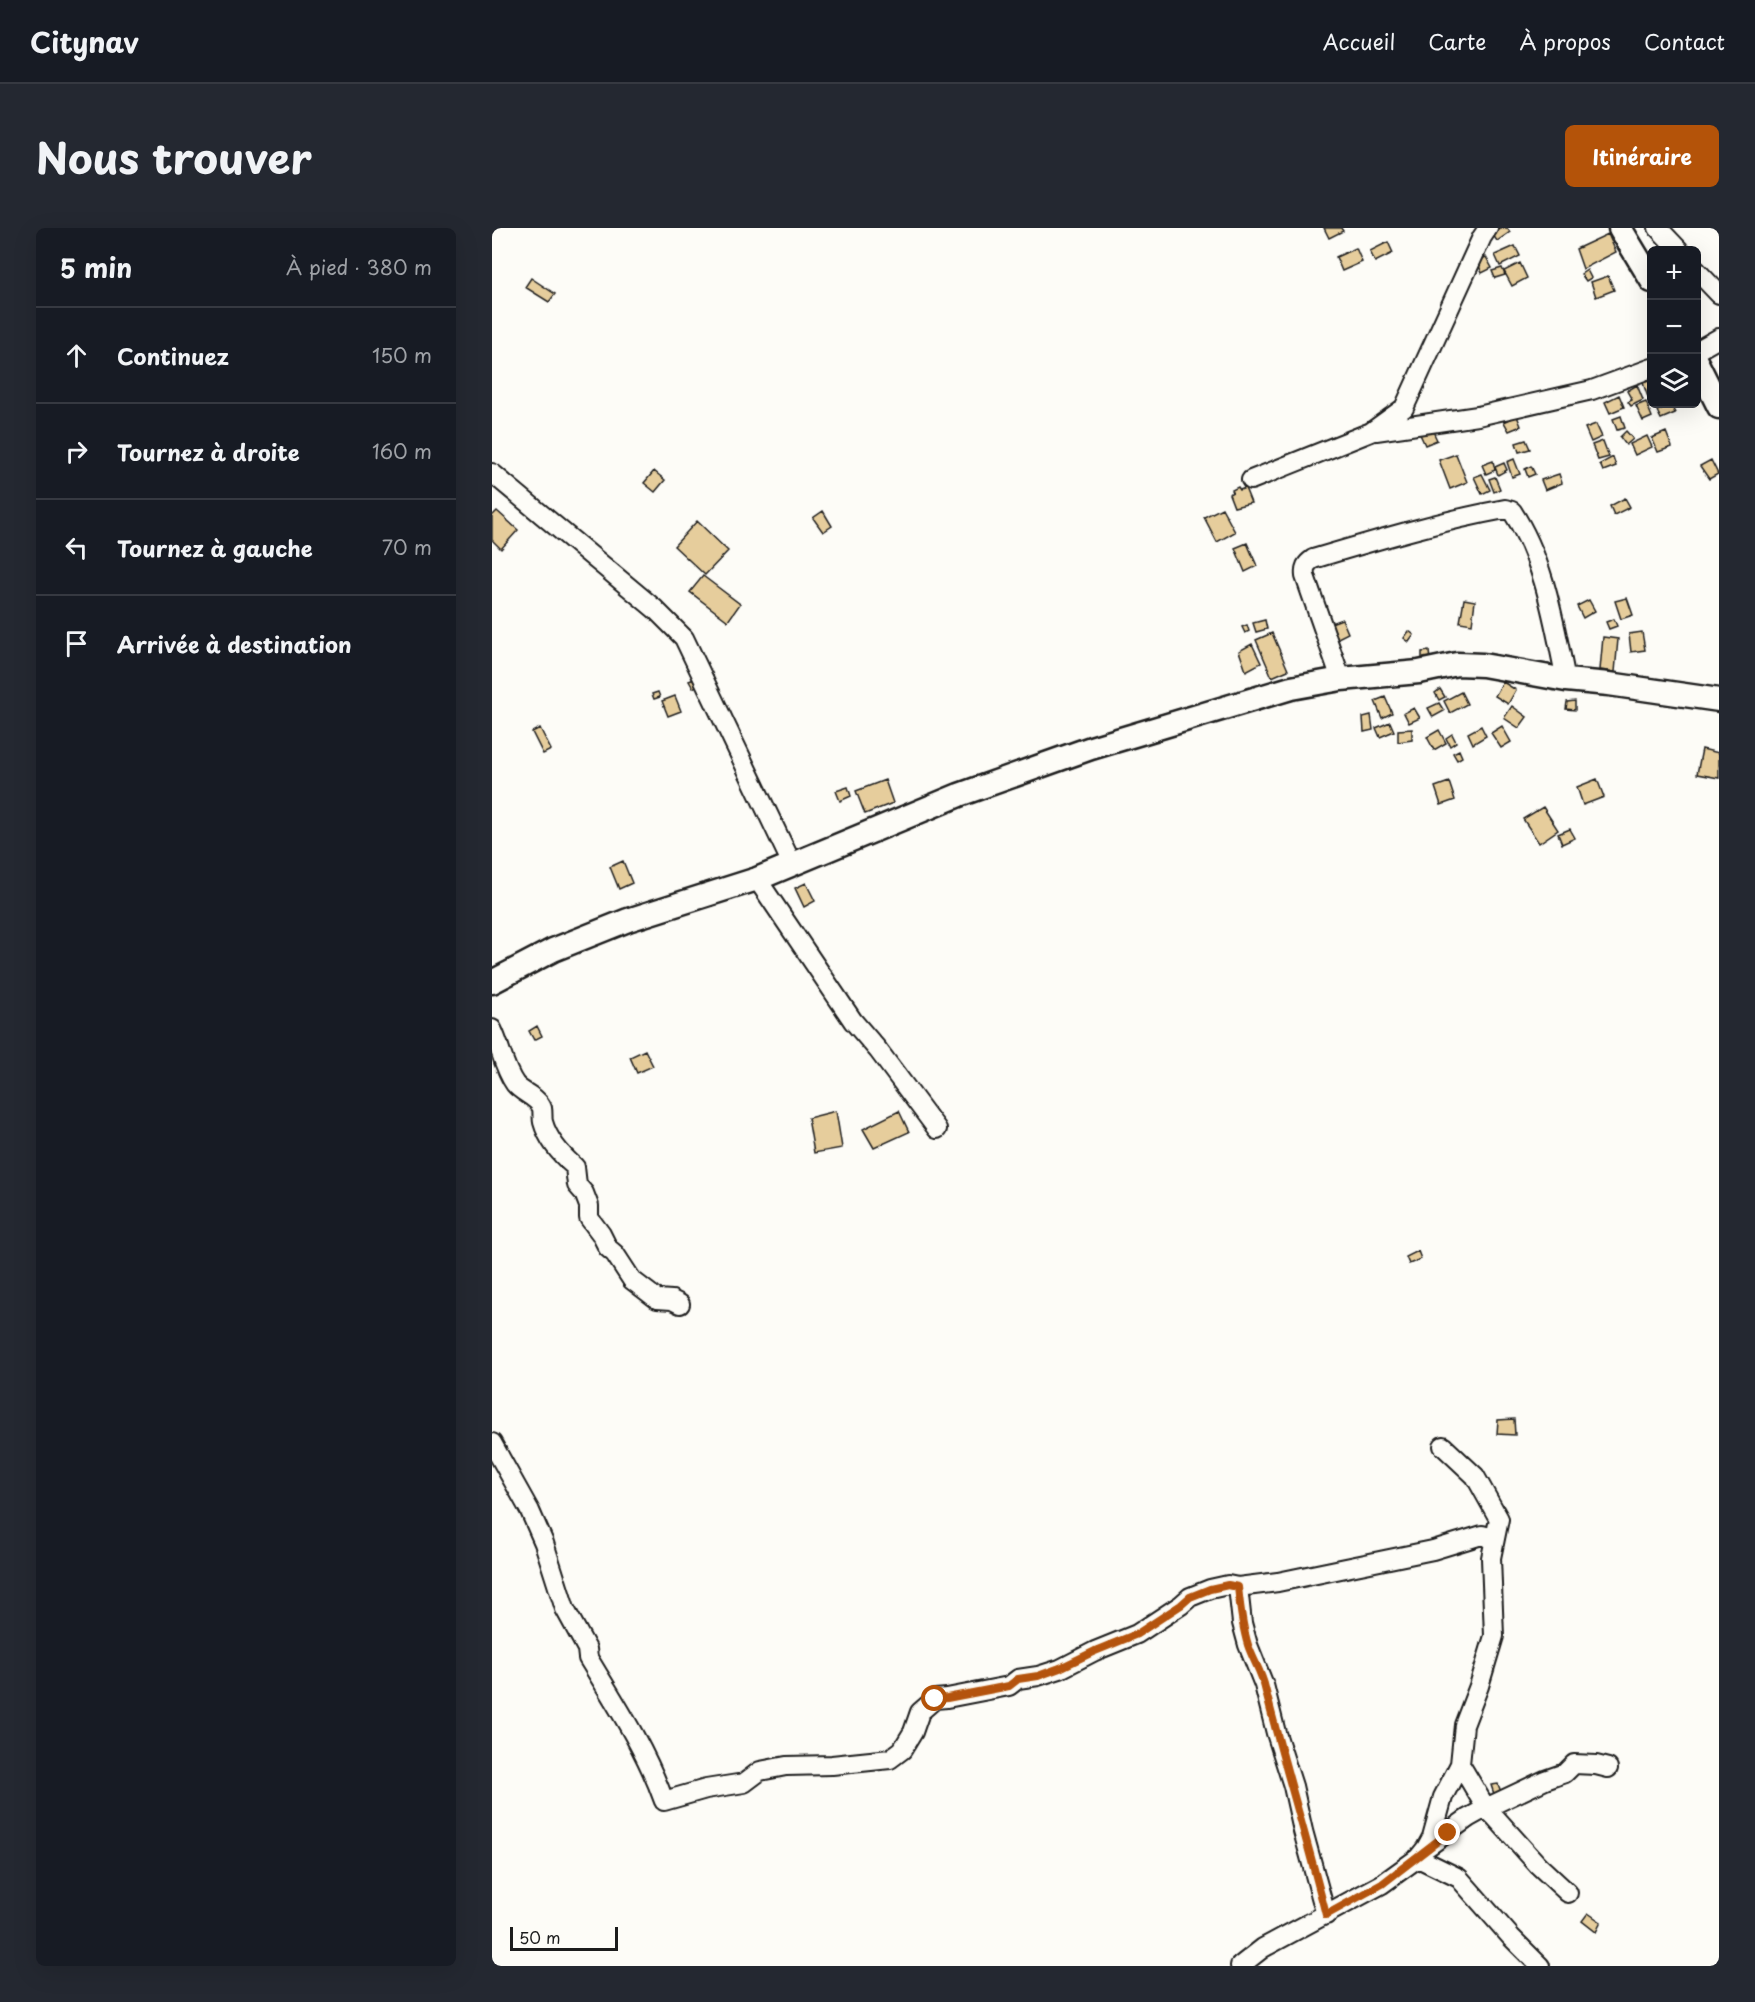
<!DOCTYPE html>
<html lang="fr">
<head>
<meta charset="utf-8">
<style>
	:root { --surface:#171b24; --page:#242831; --text:#f1f3f6; --muted:#9ea1a6; --line:#363941; --accent:#b45309 }
	body { margin:0; font-family:"Playpen Sans",sans-serif; background:var(--page); color:var(--text) }
	.controls { position:absolute; right:18px; top:18px; display:grid; overflow:hidden; border-radius:9px; box-shadow:0 6px 24px #0002 }
	.controls button { width:54px; height:54px; display:grid; place-items:center; padding:0; border:0; border-bottom:2px solid var(--line); background:var(--surface); color:var(--text); font:30px sans-serif }
	.scale { position:absolute; left:18px; bottom:15px; width:108px; box-sizing:border-box; padding-left:6px; border:3px solid #1c1c1c; border-top:0; font-size:16px; line-height:21px; white-space:nowrap; color:#1c1c1c; -webkit-text-stroke:4px #fdfcf7; paint-order:stroke }
	.stop { position:absolute; width:18px; height:18px; margin:-14px; border:4px solid #b45309; border-radius:50%; background:#fff }
	.stop.end { background:#b45309; border-color:#fff; box-shadow:0 2px 6px #0008 }
	.list { margin:0; padding:0; list-style:none }
	h2 { display:flex; justify-content:space-between; align-items:center; height:78px; margin:0; padding:0 24px; font-size:26px }
	h2 small { font-size:20px; font-weight:400; color:var(--muted) }
	.list li { display:grid; grid-template-columns:39px 1fr auto; gap:18px; align-items:center; box-sizing:border-box; height:96px; padding:0 24px; border-top:2px solid var(--line) }
	.list b { display:block; font-size:22px; white-space:nowrap }
	.list em { font-size:20px; font-style:normal; color:var(--muted) }
	.icon { flex:none; width:33px; height:33px; fill:none; stroke:currentColor; stroke-width:2; stroke-linecap:round; stroke-linejoin:round }
	.map { position:relative; flex:none; width:1227px; height:1738px; overflow:hidden; border-radius:9px }
	header { display:flex; align-items:center; gap:36px; box-sizing:border-box; height:84px; padding:0 30px; background:var(--surface); border-bottom:2px solid var(--line) }
	header strong { font-size:28px }
	nav { display:flex; gap:33px; margin-inline-start:auto; font-size:21px }
	.intro { display:flex; align-items:center; justify-content:space-between; box-sizing:border-box; height:144px; padding:0 36px }
	h1 { margin:0; font-size:42px }
	.button { padding:15px 27px; border-radius:9px; background:var(--accent); color:#fff; font-size:21px; font-weight:700 }
	main { display:flex; gap:36px; padding:0 36px }
	aside { flex:1; background:var(--surface); border-radius:9px; box-shadow:0 6px 24px #0002 }
	.map>svg:first-child { display:block }
	.building { fill:#e6cd9c; stroke:#1c1c1c; stroke-width:1.5 }
	.lines { fill:none; stroke-linecap:round; stroke-linejoin:round }
	.minor-casing { stroke:#1c1c1c; stroke-width:22 }
	.tertiary-casing { stroke:#1c1c1c; stroke-width:27 }
	.minor { stroke:#fdfcf7; stroke-width:18 }
	.tertiary { stroke:#fdfcf7; stroke-width:22 }
	.route { stroke:#b45309; stroke-width:8 }
</style>
</head>
<body>
<header>
<strong>Citynav</strong>
<nav><a>Accueil</a><a>Carte</a><a>À propos</a><a>Contact</a></nav>
</header>
<div class="intro"><h1>Nous trouver</h1><a class="button">Itinéraire</a></div>
<main>
<aside>
<h2>5 min<small>À pied · 380 m</small></h2>
<ul class="list">
<li><svg class="icon" aria-label="ahead" viewBox="0 0 24 24"><path d="M12 20V5M6 11l6-6 6 6"/></svg><div><b>Continuez</b></div><em>150 m</em></li>
<li><svg class="icon" aria-label="right" viewBox="0 0 24 24"><path d="M7 20v-9h11M14 6l5 5-5 5"/></svg><div><b>Tournez à droite</b></div><em>160 m</em></li>
<li><svg class="icon" aria-label="left" viewBox="0 0 24 24"><path d="M17 20v-9H6M10 6l-5 5 5 5"/></svg><div><b>Tournez à gauche</b></div><em>70 m</em></li>
<li><svg class="icon" aria-label="arrive" viewBox="0 0 24 24"><path d="M6 21V4h12l-3 4 3 4H6"/></svg><div><b>Arrivée à destination</b></div></li>
</ul>
</aside>
<div class="map">
<svg width="1227" height="1738" viewBox="0 0 1227 1738">
	<rect width="100%" height="100%" fill="#fdfcf7"/>
	<filter id="ink" filterUnits="userSpaceOnUse"><feTurbulence type="fractalNoise" baseFrequency=".0167" numOctaves="2"/><feDisplacementMap in="SourceGraphic" scale="12" xChannelSelector="R" yChannelSelector="G"/><feConvolveMatrix kernelMatrix="1 2 1 2 8 2 1 2 1" color-interpolation-filters="sRGB"/></filter>
	<g filter="url(#ink)">
		<path class="building" d="M832,0H849L851,3L837,10Z
			M1005,0H1015L1018,4L1005,13L999,4Z
			M1116,6L1124,24L1091,41L1084,21Z
			M896,14L901,25L883,34L878,23Z
			M1023,18L1028,28L1008,38L1003,27Z
			M864,20L870,34L850,43L844,29Z
			M994,29L1000,40L990,45L985,33Z
			M1028,35L1035,50L1020,58L1012,43Z
			M1010,40L1013,47L1003,50L1000,43Z
			M1095,42L1099,50L1094,53L1089,46Z
			M1116,48L1122,62L1104,69L1099,54Z
			M39,50L63,66L57,74L33,59Z
			M1160,152V175H1158L1151,155Z
			M1145,157L1151,172L1139,178L1136,174L1140,172L1135,163Z
			M1127,167L1132,179L1118,185L1113,174Z
			M1154,174L1160,189L1151,193L1144,178Z
			M1179,177L1183,185L1169,191L1165,183Z
			M1025,188L1029,198L1017,203L1012,194Z
			M1129,188L1133,200L1125,202L1121,191Z
			M1104,196L1110,209L1099,214L1093,200Z
			M938,197L945,212L933,217L926,202Z
			M1134,203L1141,211L1134,217L1128,209Z
			M1174,204L1180,219L1166,224L1160,210Z
			M1155,208L1160,219L1143,227L1138,216Z
			M1034,212L1038,221L1027,224L1024,215Z
			M1111,213L1117,229L1106,232L1100,217Z
			M964,226L975,254L958,261L947,232Z
			M1121,229L1124,238L1111,243L1108,236Z
			M1022,231L1028,246L1020,249L1015,234Z
			M1219,232L1226,246L1217,251L1208,238Z
			M1001,233L1003,242L994,246L990,237Z
			M1012,235L1015,242L1006,247L1003,239Z
			M1039,238L1043,246L1036,249L1033,241Z
			M162,243L173,252L163,264L152,255Z
			M990,246L998,262L990,266L982,249Z
			M1067,246L1070,255L1053,262L1049,252Z
			M1003,249L1008,261L1002,264L997,251Z
			M746,259L748,262L753,260L759,275L742,279L737,266L741,264L740,262Z
			M1133,270L1138,279L1122,287L1118,278Z
			M730,280L743,304L725,314L712,289Z
			M5,283L26,302L9,321L0,312V288Z
			M331,283L340,298L331,304L321,290Z
			M205,293L236,323L213,347L182,318Z
			M755,315L765,338L753,344L743,320Z
			M211,348L248,376L236,393L198,364Z
			M1135,370L1141,387L1129,391L1123,373Z
			M972,371L983,373L980,396L968,394Z
			M1097,372L1103,383L1091,390L1085,378Z
			M850,391L856,405L846,410L839,395Z
			M1122,391L1125,398L1117,401L1114,394Z
			M773,392L775,401L764,404L761,395Z
			M755,397L757,403L753,405L750,399Z
			M917,403L922,407L917,414L912,410Z
			M1150,404L1153,422L1139,424L1137,406Z
			M780,405L796,442L780,449L764,412Z
			M1111,409L1126,411L1123,444L1108,442Z
			M760,416L769,435L754,443L747,423Z
			M937,423L938,433L930,434V424Z
			M205,450L208,456L201,460L197,453Z
			M1011,454L1024,462L1016,476L1003,468Z
			M948,461L953,469L947,472L943,465Z
			M166,464L168,469L162,471L160,466Z
			M969,464L975,476L958,485L952,473Z
			M183,468L189,483L176,488L170,473Z
			M893,469L900,485L890,490L883,473Z
			M1083,473V482L1074,481L1075,474Z
			M947,475L952,483L941,489L936,480Z
			M1020,478L1035,489L1027,500L1012,490Z
			M922,480L928,490L917,495L912,485Z
			M879,487L881,502L872,504L871,489Z
			M898,494L902,503L888,509L884,500Z
			M989,498L994,508L981,516L976,505Z
			M1010,498L1019,514L1009,520L999,505Z
			M48,500L59,522L51,526L40,504Z
			M920,501V512L906,514V502Z
			M947,502L954,515L942,522L935,509Z
			M960,506L964,514L958,518L954,510Z
			M1210,521L1227,525V550L1205,546Z
			M967,522L970,529L965,532L961,525Z
			M1105,551L1112,569L1091,577L1085,559Z
			M393,552L401,575L373,586L364,563Z
			M957,554L963,572L949,577L943,559Z
			M356,559L359,568L348,573L344,563Z
			M1051,579L1066,602L1047,615L1031,591Z
			M1078,601L1083,610L1070,616L1066,606Z
			M131,633L140,655L127,661L118,639Z
			M314,655L323,673L312,679L303,660Z
			M45,798L50,808L42,812L37,803Z
			M153,822L161,838L145,845L138,829Z
			M344,883L350,920L322,925L316,890Z
			M407,883L417,904L382,920L371,901Z
			M926,1023L929,1031L917,1036L914,1029Z
			M1022,1191L1023,1207L1005,1206L1006,1192Z
			M1006,1556L1011,1569L1004,1572L999,1557Z
			M1096,1685L1109,1694L1104,1704L1090,1693Z"/>
		<g class="lines">
			<g class="minor-casing">
				<path id="minor" d="M1166,0L1187,22
					M1204,42L1227,66
					M1204,123L1227,110
					M884,203L986,188L1100,162L1160,140
					M0,245L163,381L192,410L300,636
					M759,252L879,204L912,180L990,9L996,0
					M849,451L813,348C812,339 814,336 821,331C885,312 948,293 1013,281L1020,283C1053,333 1062,395 1074,452
					M265,651L361,793L386,822L445,901
					M0,801C9,819 11,839 23,856C30,865 46,869 50,880C51,885 50,890 51,894C56,912 68,926 83,939L85,957L92,965L97,978V990L109,1006L116,1020L123,1026L140,1052L165,1071L180,1072L188,1076
					M0,1215L38,1283L52,1315L73,1381L95,1421L96,1430C124,1476 154,1522 172,1573L214,1561L252,1555L268,1543L294,1538L340,1537L398,1531L410,1522L421,1504L428,1484L443,1471L455,1470L517,1458L526,1451L546,1448L568,1441L603,1423L645,1406L689,1377L698,1369L718,1361L736,1357L746,1359L786,1354L941,1322L990,1307L1003,1310
					M746,1359L750,1395L756,1417L772,1457L784,1505L801,1558L811,1603L834,1687
					M968,1536L994,1580L1053,1552L1073,1545L1082,1536L1104,1537L1116,1540
					M934,1620L976,1590L994,1580L1004,1590L1046,1637L1076,1665
					M926,1630L967,1650L1019,1709L1048,1738
					M748,1738L771,1720L890,1656L926,1630L934,1620L940,1609L951,1569L968,1536L972,1497L987,1458L1002,1408L999,1330L1007,1291L983,1248L951,1218"/>
			</g>
			<g class="tertiary-casing">
				<path id="tertiary" d="M1128,0L1160,53
					M1204,133L1227,179
					M0,754L61,722L136,692L265,651L467,567L599,520L799,460L849,451L927,444L965,436L991,437L1074,452L1117,456L1227,472"/>
			</g>
			<use href="#minor" class="minor"/>
			<use href="#tertiary" class="tertiary"/>
		</g>
	</g>
	<g class="lines" filter="url(#ink)">
		<path class="route" d="M443,1471L455,1470L517,1458L526,1451L546,1448L568,1440L603,1423L645,1406L689,1377L698,1369L718,1361L736,1357L746,1359C748,1378 750,1398 756,1417C761,1432 770,1445 773,1460C792,1536 815,1611 834,1687L890,1656L956,1605"/>
	</g>
</svg>
<div class="controls">
<button>+</button>
<button>−</button>
<button><svg class="icon" aria-label="layers" viewBox="0 0 24 24"><path d="M12 4l9 5-9 5-9-5zM3 14l9 5 9-5"/></svg></button>
</div>
<div class="scale">50 m</div>
<div class="stop" style="left:443px;top:1471px"></div>
<div class="stop end" style="left:956px;top:1605px"></div>
</div>
</main>
</body>
</html>
